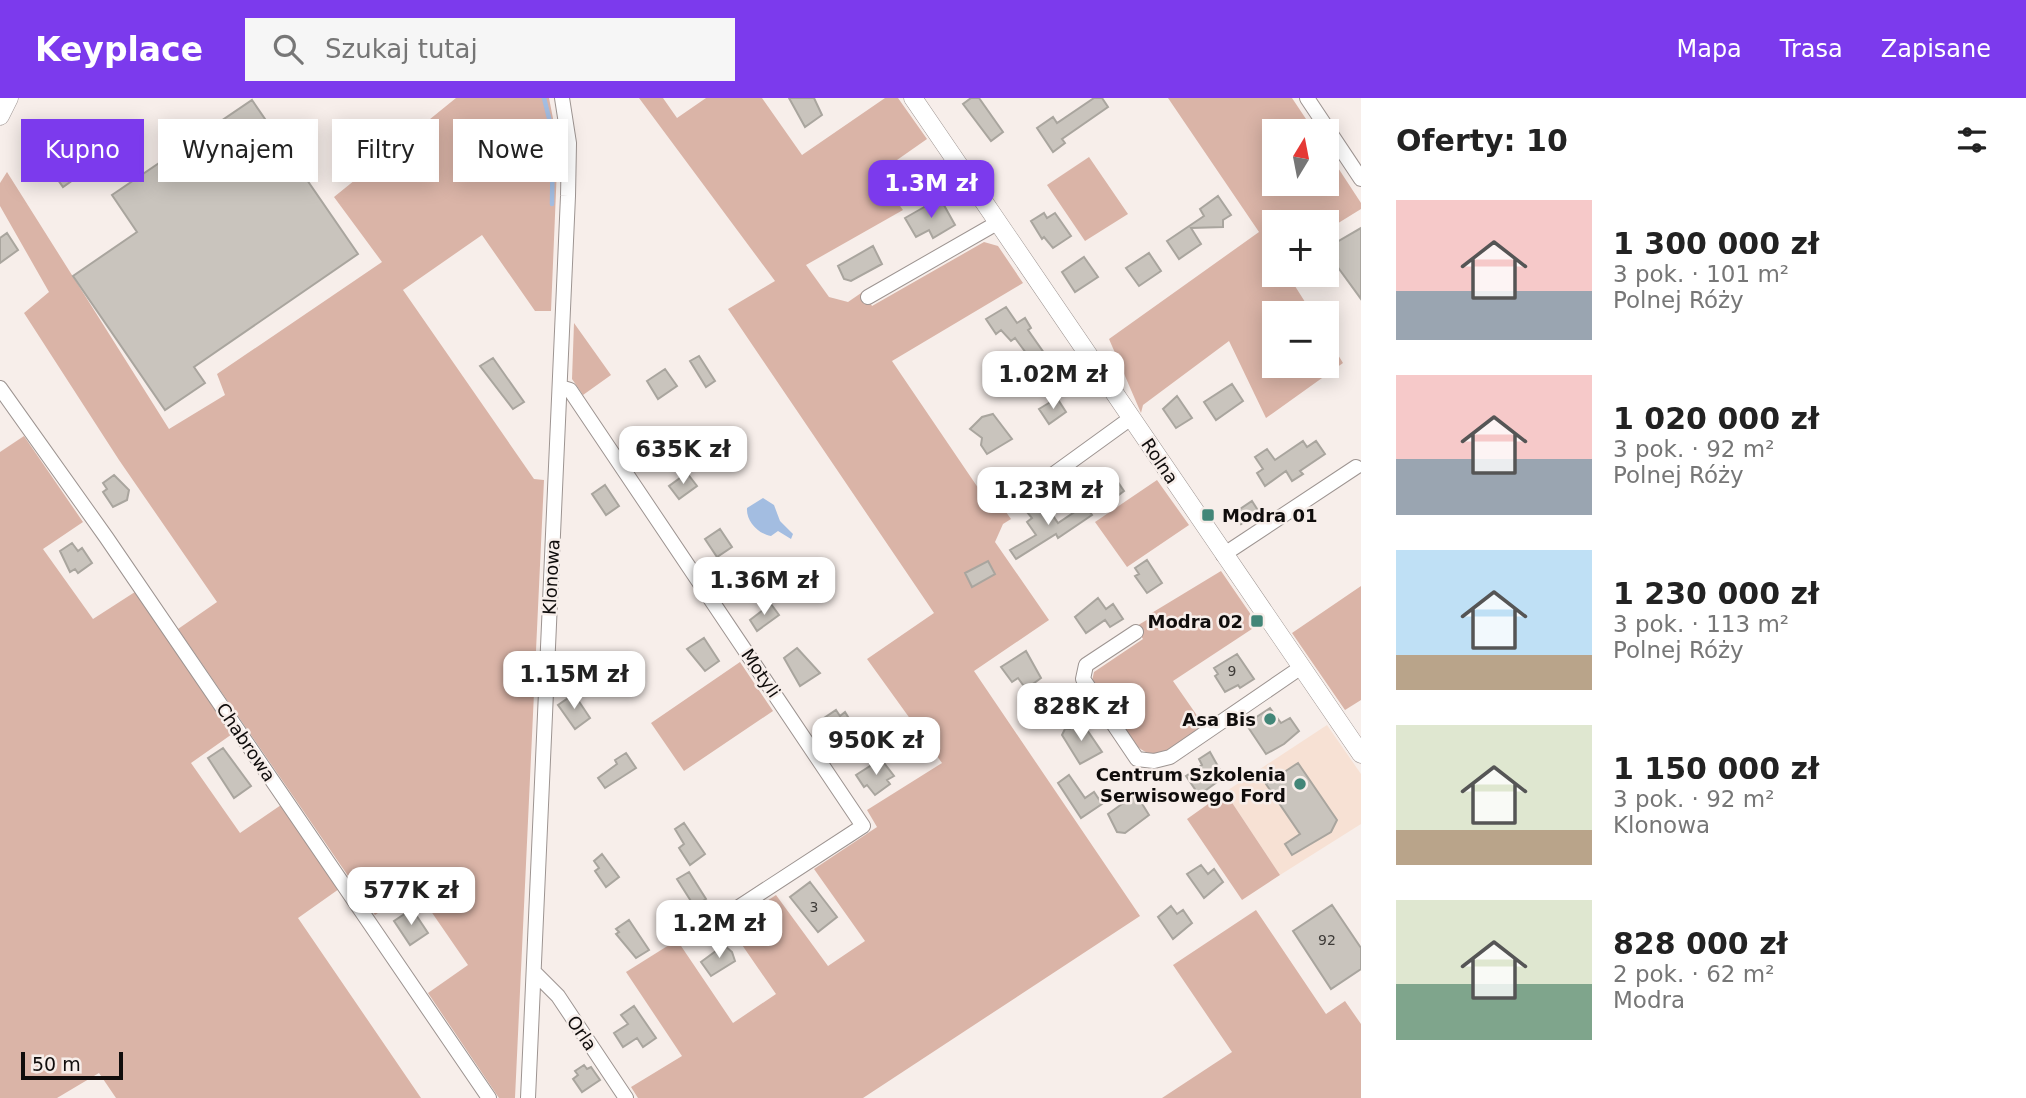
<!DOCTYPE html>
<html lang="pl">
<head>
<meta charset="utf-8">
<style>
	body { margin:0; font-family:"DejaVu Sans",sans-serif; background:#f6f6f6; color:#222; height:100vh; display:flex; flex-direction:column; font-size:26px; white-space:nowrap }
	* { box-sizing:border-box; margin:0 }
	p { font-size:23px; color:#767676 }
	.icon { flex:none; width:38px; height:38px; fill:none; stroke:currentColor; stroke-width:2; stroke-linecap:round; stroke-linejoin:round }
	.map { position:relative; flex:1; overflow:hidden }
	.details { display:flex; flex-direction:column; background:#fff; width:665px }
	.details>* { flex:none }
	.guide { position:absolute; left:21px; top:21px; width:665px; height:63px; display:flex; gap:14px }
	.needle { width:46px; rotate:10deg }
	.fabs { position:absolute; left:1262px; top:21px; display:grid; gap:14px }
	.fabs a { display:grid; place-items:center; width:77px; height:77px; border-radius:0px; background:#fff; box-shadow:0 4px 18px #0003; font-size:35px }
	.scale { position:absolute; left:21px; bottom:18px; width:102px; box-sizing:border-box; padding-left:7px; border:4px solid #100d0c; border-top:0; font-size:19px; line-height:24px; white-space:nowrap; color:#100d0c; -webkit-text-stroke:5px #f7eeea; paint-order:stroke }
	.price { position:absolute; translate:-50% -60px; padding:0 16px; border-radius:14px; background:#fff; color:#222; font-size:23px; line-height:46px; filter:drop-shadow(0 2px 4px #0008) }
	.price::after { content:''; position:absolute; left:50%; top:42px; width:21px; height:16px; margin-left:-10px; background:inherit; clip-path:polygon(0 0,100% 0,50% 100%) }
	.price.active { background:#7c3aed; color:#fff }
	ul { padding:0; list-style:none }
	li { display:flex; align-items:center; gap:21px; height:175px; padding:0 35px }
	li span { display:grid; place-items:center; flex:none; width:196px; height:140px; border-radius:0px; color:#555 }
	li>.icon { margin-inline-start:auto }
	span .icon { width:84px; height:84px; fill:#fffc; stroke-width:1 }
	li b { font-size:30px }
	h2 { display:flex; justify-content:space-between; align-items:center; height:84px; padding:0 35px; font-size:30px }
	.tag { padding:0 24px; border-radius:0px; background:#fff; box-shadow:0 4px 18px #0003; font-size:24px; line-height:63px }
	.tag.active { background:#7c3aed; color:#fff }
	header { display:flex; align-items:center; gap:42px; box-sizing:border-box; height:98px; padding:0 35px; background:#7c3aed; color:#fff }
	header strong { font-size:33px }
	nav { display:flex; gap:38px; margin-inline-start:auto; font-size:24px }
	.search { width:490px; height:63px; background:#f6f6f6; display:flex; align-items:center; gap:18px; box-sizing:border-box; padding:0 24px; border-radius:0px; color:#767676; font-size:26px }
	main { display:flex; flex:1; min-height:0 }
	.map>svg:first-child { display:block }
	.commercial { fill:#f7e1d4 }
	.green { fill:#dab4a7 }
	.water { fill:#a3bde1 }
	.lines { fill:none; stroke-linecap:round; stroke-linejoin:round }
	.stream { stroke:#a3bde1; stroke-width:4.5 }
	.building { fill:#c9c4bd; stroke:#a9a59e; stroke-width:2 }
	.minor-casing { stroke:#9d9491; stroke-width:16 }
	.tertiary-casing { stroke:#9d9491; stroke-width:19 }
	.minor { stroke:#fff; stroke-width:14 }
	.tertiary { stroke:#fff; stroke-width:18 }
	.poi-dot { fill:#428678; stroke:#f7eeea; stroke-width:2.5 }
	.labels { text-anchor:middle; dominant-baseline:central; stroke-width:5; stroke-linejoin:round; paint-order:stroke }
	.number-label { font-size:14px; fill:#3e3b38 }
	.street-label { font-size:18px; fill:#100d0c; stroke:#f7eeea }
	.poi-label { font-size:18px; font-weight:bold; fill:#100d0c; stroke:#f7eeea; text-anchor:end }
</style>
</head>
<body>
<header>
<strong>Keyplace</strong>
<div class="search"><svg class="icon" aria-label="search" viewBox="0 0 24 24"><circle cx="10" cy="10" r="6"/><path d="M15 15l6 6"/></svg>Szukaj tutaj</div>
<nav><a>Mapa</a><a>Trasa</a><a>Zapisane</a></nav>
</header>
<main>
<div class="map">
<svg width="1361" height="1000" viewBox="0 0 1361 1000">
	<rect width="100%" height="100%" fill="#f7eeea"/>
	<!-- commercial -->
	<path class="commercial" d="M1327,627L1361,676V726L1280,777L1225,694Z"/>
	<!-- green -->
	<path class="green" d="M456,0H549L558,46L551,213H535L482,137L403,192L534,381L544,382L515,1000H499L428,895L468,867L415,790L375,817L178,531L217,504L119,362L24,215L49,194L0,108V85L7,74L169,331L225,297L217,276L382,164L334,99Z
		M639,0H663L677,20L706,0H762L802,57L885,0H898L927,41L877,76L903,112L806,167L829,199L848,204L864,193L872,208L984,144L998,148L1023,185L892,263L987,403L1001,407L1011,421L1003,426L995,444L1049,522L974,573L1140,818L863,1000H638L631,989L682,958L626,874L677,842L733,925L776,896L729,828L776,797L828,868L865,843L814,771L877,729L867,712L942,665L867,561L934,515L728,211L775,183Z
		M1168,0H1292L1314,33H1274V86H1326L1327,53L1361,105V111L1327,132L1326,124H1274V177H1288L1312,215H1274V268H1326L1327,239L1343,265L1266,320L1229,243L1143,307L1141,315L1109,241L1259,134Z
		M1089,59L1128,116L1085,143L1047,87Z
		M574,225L611,277L583,297L572,281Z
		M24,338L83,424L43,451L93,521L138,492L235,634L191,665L240,735L281,707L339,791L298,820L421,1000H116L99,975L57,1000H0V354Z
		M1157,382L1189,427L1127,469L1095,424Z
		M1221,473L1258,527L1173,583L1205,629C1193,637 1181,648 1168,654C1134,670 1107,606 1092,583L1094,574L1143,541L1135,529L1150,520V516Z
		M1361,488V602L1345,612L1292,535Z
		M740,564L773,613L684,673L651,625Z
		M1225,694L1280,777L1242,802L1187,721Z
		M1256,812L1326,916L1345,903L1361,926V1000H1162L1232,954L1173,867Z"/>
	<!-- water -->
	<path class="water" d="M763,400L774,407L780,423L793,436L791,441L778,433L771,438C758,436 746,423 747,410Z"/>
	<g class="lines">
		<!-- stream -->
		<path class="stream" d="M544,0L553,36L552,106"/>
	</g>
	<!-- building -->
	<path class="building" d="M789,0H814L822,17L805,29Z
		M971,0H979L1003,34L991,43L963,6Z
		M1094,0H1102L1108,9L1062,41L1065,45L1053,54L1037,30L1053,19L1057,25Z
		M252,2L358,156L194,269L205,285L165,312L73,178L137,134L112,97Z
		M62,50L80,77L63,89L44,62Z
		M1218,98L1231,117L1223,122V129L1191,130L1201,146L1179,161L1167,143L1204,118L1200,111Z
		M940,100L955,127L933,140L929,132L916,139L905,120Z
		M1044,115L1047,120L1055,115L1071,138L1053,150L1044,139L1042,141L1031,123Z
		M1361,130V201L1334,164L1338,161L1330,148Z
		M7,135L18,152L0,165V140Z
		M873,148L882,166L851,183L844,181L838,168Z
		M1149,155L1161,173L1139,188L1126,170Z
		M1084,159L1098,179L1075,194L1062,174Z
		M1006,209L1017,225L1025,220L1031,230L1028,232L1056,272L1043,280L1038,272L1032,275L1024,263L1029,259L1015,240L1011,243L1001,232L996,236L986,221Z
		M699,258L715,283L706,289L690,263Z
		M493,260L524,304L513,311L480,268Z
		M665,271L677,288L658,301L647,283Z
		M1232,286L1243,303L1216,322L1204,304Z
		M1177,298L1192,320L1176,330L1163,311Z
		M1057,300L1066,314L1049,326L1039,311Z
		M993,316L1012,341L987,356L981,347L982,340L970,331L982,319Z
		M1303,343L1307,349L1316,343L1325,356L1300,373L1303,376L1292,383L1286,373L1265,388L1257,375L1263,371L1255,359L1267,351L1275,362Z
		M1100,372L1111,374L1124,393L1112,402L1102,389L1091,397L1082,385Z
		M687,375L697,388L679,401L669,388Z
		M114,377L129,392L127,402L113,409L103,394L107,391L103,385Z
		M605,387L619,408L606,417L592,396Z
		M1043,403L1058,425L1085,407L1092,417L1058,440L1056,436L1016,461L1010,452L1036,437L1027,424L1032,420L1027,414Z
		M1252,403L1259,414L1241,426L1234,415Z
		M720,431L732,449L717,459L705,441Z
		M72,445L78,453L82,450L92,465L78,475L75,471L70,474L60,453Z
		M1147,462L1162,485L1147,495L1135,478L1139,476L1135,470Z
		M988,463L995,476L972,489L965,475Z
		M1098,500L1106,511L1113,506L1123,521L1110,529L1105,522L1086,535L1075,519Z
		M771,506L779,517L757,533L750,522Z
		M704,540L719,563L705,573L687,551Z
		M797,550L820,575L800,588L784,560Z
		M1026,553L1041,580L1026,591L1018,580L1012,584L1001,569Z
		M1237,556L1254,581L1240,590L1238,587L1225,594L1215,578L1218,576L1214,570Z
		M574,596L590,620L575,631L558,607Z
		M1270,610L1281,625L1290,620L1299,633L1284,646L1266,656L1246,626Z
		M836,612L840,618L845,614L861,640L847,650L824,620Z
		M1081,623L1102,654L1080,666L1062,637L1065,631H1070Z
		M223,650L251,688L234,700L208,660Z
		M1210,654L1224,679L1199,697L1186,678L1202,667L1199,661Z
		M626,655L636,670L605,690L598,680L617,666L615,662Z
		M881,661L894,678L887,682L890,686L875,697L867,687L864,689L856,677Z
		M1298,665L1337,722L1331,734L1292,757L1285,746L1300,736L1266,686Z
		M1069,677L1085,700L1094,694L1102,706L1081,720L1058,685Z
		M1136,696L1149,717L1125,735L1117,734L1108,716Z
		M684,725L705,756L690,767L679,750L684,746L675,731Z
		M602,756L619,779L606,789L595,773L599,770L594,763Z
		M1201,767L1208,776L1214,771L1223,784L1204,800L1187,776Z
		M689,774L706,801L694,808L677,781Z
		M810,784L837,819L818,834L790,799Z
		M1332,807L1361,850V871L1331,891L1293,833Z
		M1171,808L1177,816L1183,812L1192,825L1173,841L1158,819Z
		M412,811L428,835L410,847L394,823Z
		M629,822L649,852L636,860L616,836L619,834L616,831Z
		M724,847L732,854L735,863L711,878L701,864Z
		M634,908L656,940L643,949L637,940L623,949L614,935L628,926L621,917Z
		M584,967L587,971L591,969L600,982L582,994L573,981L578,977L575,973Z"/>
	<g class="lines">
		<!-- minor casing -->
		<g class="minor-casing">
			<path id="minor" d="M1307,0L1361,81
				M868,199L997,125
				M560,289L570,292L863,728L693,839
				M0,290L106,439L489,1000
				M1033,391L1131,320
				M1223,457L1356,369
				M1136,534L1086,567L1083,581L1137,661L1154,663L1170,659L1300,570
				M534,874L558,898L626,1000
				M528,1000L568,98L569,45L562,0"/>
		</g>
		<!-- tertiary casing -->
		<g class="tertiary-casing">
			<path id="tertiary" d="M913,0L1361,656
				M0,18L9,0"/>
		</g>
		<!-- minor -->
		<use href="#minor" class="minor"/>
		<!-- tertiary -->
		<use href="#tertiary" class="tertiary"/>
	</g>
	<!-- markers -->
	<g class="poi-dot">
		<rect x="1201" y="410" width="14" height="14" rx="3.5"/>
		<rect x="1250" y="516" width="14" height="14" rx="3.5"/>
		<circle cx="1270" cy="621" r="7"/>
		<circle cx="1300" cy="686" r="7"/>
	</g>
	<g class="labels">
		<!-- number labels -->
		<g class="number-label">
			<text x="1232" y="573">9</text>
			<text x="814" y="809">3</text>
			<text x="1327" y="842">92</text>
		</g>
		<!-- street labels -->
		<g class="street-label">
			<text transform="translate(1160 363) rotate(56)">Rolna</text>
			<text transform="translate(551 479) rotate(-87)">Klonowa</text>
			<text transform="translate(761 575) rotate(56)">Motyli</text>
			<text transform="translate(246 644) rotate(56)">Chabrowa</text>
			<text transform="translate(582 935) rotate(56)">Orla</text>
		</g>
		<!-- poi labels -->
		<g class="poi-label">
			<text x="1222" y="417" text-anchor="start">Modra 01</text>
			<text x="1243" y="523">Modra 02</text>
			<text x="1256" y="621">Asa Bis</text>
			<text x="1286" y="676">Centrum Szkolenia<tspan x="1286" dy="21">Serwisowego Ford</tspan></text>
		</g>
	</g>
</svg>
<div class="fabs">
<a><svg class="needle" viewBox="-14 -14 28 28"><path d="M0-13l5 13h-10z" fill="#e53935"/><path d="M0 13l5-13h-10z" fill="#767676"/></svg></a>
<a>+</a>
<a>−</a>
</div>
<div class="scale">50 m</div>
<b class="price active" style="left:931px;top:122px">1.3M zł</b>
<b class="price" style="left:1053px;top:313px">1.02M zł</b>
<b class="price" style="left:683px;top:388px">635K zł</b>
<b class="price" style="left:1048px;top:429px">1.23M zł</b>
<b class="price" style="left:764px;top:519px">1.36M zł</b>
<b class="price" style="left:574px;top:613px">1.15M zł</b>
<b class="price" style="left:1081px;top:645px">828K zł</b>
<b class="price" style="left:876px;top:679px">950K zł</b>
<b class="price" style="left:411px;top:829px">577K zł</b>
<b class="price" style="left:719px;top:862px">1.2M zł</b>
<div class="guide">
<a class="tag active">Kupno</a>
<a class="tag">Wynajem</a>
<a class="tag">Filtry</a>
<a class="tag">Nowe</a>
</div>
</div>
<section class="details">
<h2>Oferty: 10<svg class="icon" aria-label="filters" viewBox="0 0 24 24"><path d="M4 7h16M4 17h16"/><circle cx="9" cy="7" r="2"/><circle cx="15" cy="17" r="2"/></svg></h2>
<ul>
<li><span style="background:linear-gradient(#f6c9c9 65%,#9aa5b1 0)"><svg class="icon" aria-label="home" viewBox="0 0 24 24"><path d="M3 11l9-7 9 7M6 9v11h12V9"/></svg></span><div><b>1 300 000 zł</b><p>3 pok. · 101 m²</p><p>Polnej Róży</p></div></li>
<li><span style="background:linear-gradient(#f6c9c9 60%,#9aa5b1 0)"><svg class="icon" aria-label="home" viewBox="0 0 24 24"><path d="M3 11l9-7 9 7M6 9v11h12V9"/></svg></span><div><b>1 020 000 zł</b><p>3 pok. · 92 m²</p><p>Polnej Róży</p></div></li>
<li><span style="background:linear-gradient(#bfe0f5 75%,#b9a48a 0)"><svg class="icon" aria-label="home" viewBox="0 0 24 24"><path d="M3 11l9-7 9 7M6 9v11h12V9"/></svg></span><div><b>1 230 000 zł</b><p>3 pok. · 113 m²</p><p>Polnej Róży</p></div></li>
<li><span style="background:linear-gradient(#dfe7d0 75%,#b9a48a 0)"><svg class="icon" aria-label="home" viewBox="0 0 24 24"><path d="M3 11l9-7 9 7M6 9v11h12V9"/></svg></span><div><b>1 150 000 zł</b><p>3 pok. · 92 m²</p><p>Klonowa</p></div></li>
<li><span style="background:linear-gradient(#dfe7d0 60%,#7fa58c 0)"><svg class="icon" aria-label="home" viewBox="0 0 24 24"><path d="M3 11l9-7 9 7M6 9v11h12V9"/></svg></span><div><b>828 000 zł</b><p>2 pok. · 62 m²</p><p>Modra</p></div></li>
</ul>
</section>
</main>
</body>
</html>
